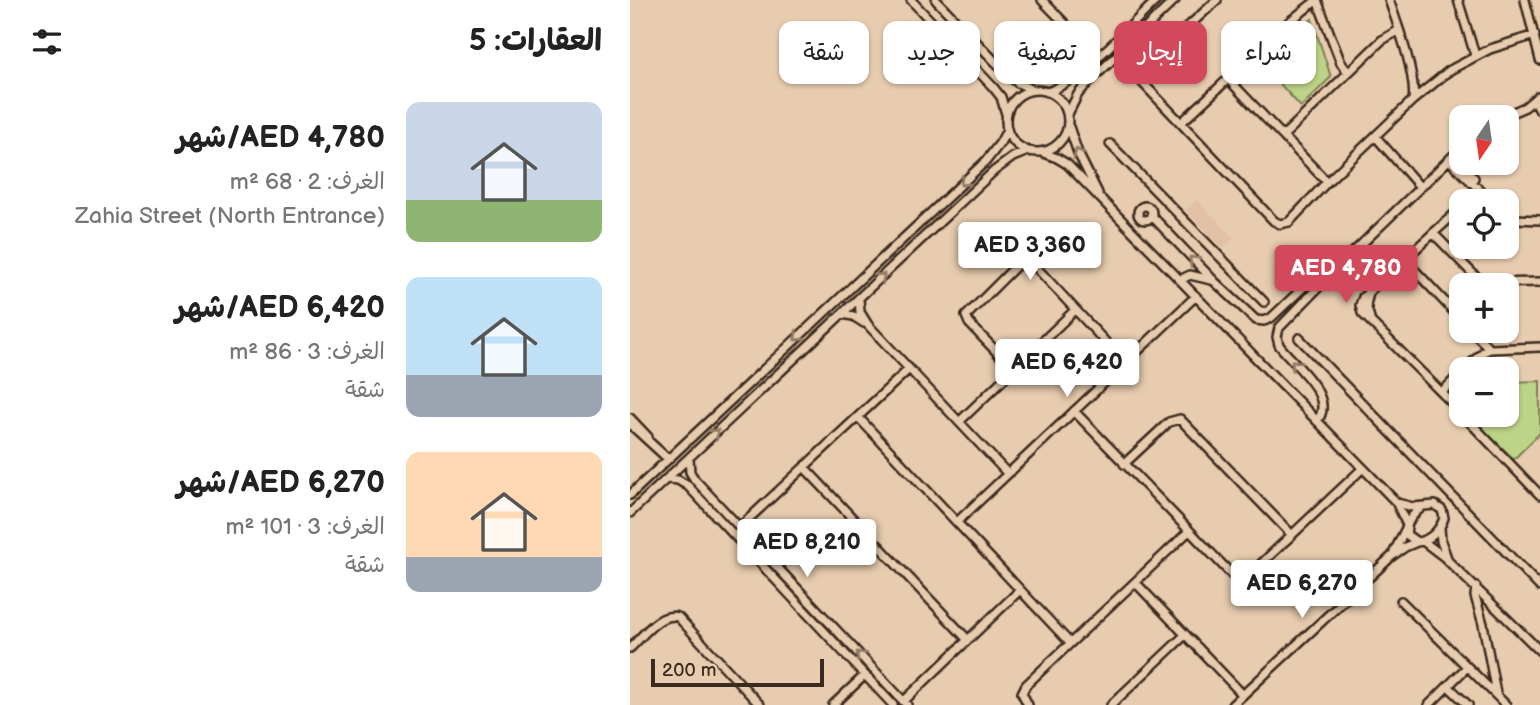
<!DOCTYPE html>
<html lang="ar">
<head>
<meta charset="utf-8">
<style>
	body { margin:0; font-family:"Balsamiq Sans","Playpen Sans Arabic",sans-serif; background:#f2f2f2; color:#222; direction:rtl; height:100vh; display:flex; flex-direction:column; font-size:26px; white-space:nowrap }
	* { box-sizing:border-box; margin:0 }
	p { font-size:23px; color:#767676 }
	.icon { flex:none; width:38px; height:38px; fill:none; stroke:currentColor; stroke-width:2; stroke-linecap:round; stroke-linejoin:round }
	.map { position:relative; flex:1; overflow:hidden; direction:ltr }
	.details { display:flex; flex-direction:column; background:#fff; width:630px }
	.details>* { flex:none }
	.hud { position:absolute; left:21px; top:21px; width:665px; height:63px; direction:rtl; display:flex; gap:14px }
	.needle { width:46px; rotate:193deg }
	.tools { position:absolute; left:819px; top:105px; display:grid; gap:14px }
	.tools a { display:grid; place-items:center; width:70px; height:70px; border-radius:14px; background:#fff; box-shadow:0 2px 5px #0004; font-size:35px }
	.scale { position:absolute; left:21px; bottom:18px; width:173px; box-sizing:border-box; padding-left:7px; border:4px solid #3b2a1e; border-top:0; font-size:19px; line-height:24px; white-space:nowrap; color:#3b2a1e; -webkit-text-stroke:5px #e8ccaf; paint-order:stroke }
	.price { position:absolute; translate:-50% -60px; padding:0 16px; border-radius:7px; background:#fff; color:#222; font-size:23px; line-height:46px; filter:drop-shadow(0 2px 4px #0008) }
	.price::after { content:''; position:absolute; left:50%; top:42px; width:21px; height:16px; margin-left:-10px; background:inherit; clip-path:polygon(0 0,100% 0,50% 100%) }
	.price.selected { background:#d1495b; color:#fff }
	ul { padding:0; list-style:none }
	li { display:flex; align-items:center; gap:21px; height:175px; padding:0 28px }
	li span { display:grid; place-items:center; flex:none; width:196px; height:140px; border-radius:14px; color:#555 }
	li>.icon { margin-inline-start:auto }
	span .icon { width:84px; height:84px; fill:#fffc; stroke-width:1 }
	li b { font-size:30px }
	h2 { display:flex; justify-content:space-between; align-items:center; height:84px; padding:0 28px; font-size:30px }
	.tag { padding:0 24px; border-radius:14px; background:#fff; box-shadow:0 2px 5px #0004; font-size:24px; line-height:63px }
	.tag.selected { background:#d1495b; color:#fff }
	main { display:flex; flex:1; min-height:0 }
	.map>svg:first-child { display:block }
	.built { fill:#e2bfa5 }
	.green { fill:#bdd388; stroke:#7c7e53; stroke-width:2 }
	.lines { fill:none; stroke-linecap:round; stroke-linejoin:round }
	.minor-casing { stroke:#3b2a1e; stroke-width:12 }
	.minor { stroke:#e8ccaf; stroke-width:7 }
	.oneway { stroke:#927b66 }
</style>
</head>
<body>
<main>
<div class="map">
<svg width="910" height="705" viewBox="0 0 910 705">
	<rect width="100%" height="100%" fill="#e8ccaf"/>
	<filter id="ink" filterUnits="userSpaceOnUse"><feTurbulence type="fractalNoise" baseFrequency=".0143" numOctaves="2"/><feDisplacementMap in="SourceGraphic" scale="14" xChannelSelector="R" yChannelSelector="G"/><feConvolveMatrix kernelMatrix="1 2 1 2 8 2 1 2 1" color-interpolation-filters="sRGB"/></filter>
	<g filter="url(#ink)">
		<!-- built -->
		<path class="built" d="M567,200L604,238L593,248L556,210Z"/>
		<!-- green -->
		<path class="green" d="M682,19L701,77L671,107L630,62Z
			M910,381V433L884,459L837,415H877V382Z"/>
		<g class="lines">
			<!-- minor casing -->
			<g class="minor-casing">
				<path id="minor" d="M281,0L363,87L371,97L376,114
					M306,0L378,75L388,83L404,90
					M412,0L446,35
					M587,0L514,67L511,72L510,80L644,221L650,224L659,222L697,182L783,100L820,70L860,49L905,35
					M687,0L711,63L718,72
					M759,0C767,23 787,77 783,100
					M828,0L845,55
					M895,0L910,60
					M599,80L697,182
					M376 121a31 31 0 1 1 62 0a31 31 0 1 1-62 0Z
					M417,92C450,82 500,25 527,0
					M908,96L906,103L910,110
					M438,114L448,94L458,83L545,0
					M872,117L895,107L907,97
					M551,123L659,22L687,0
					M439,127L448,153L468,193
					M654,135L752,40L769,30
					M745,136L790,187
					M480,144L634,302
					M411,152L427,158L437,164L766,502L777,525
					M823,156L844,178
					M819,160L861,201
					M839,201L851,191
					M508 213a7 7 0 1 1 14 0a7 7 0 1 1-14 0Z
					M831,208L733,297L730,305L732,313L831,412
					M521,215L585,282L626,320L634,321L641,318L679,282L706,267
					M877,216L885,219L910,220
					M803,233L850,281L861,283L910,282
					M775,260L831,319
					M550,280L560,275L581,280
					M739,293L736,305L740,318
					M229,298L230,312L238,325L378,474
					M212,314L223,316L234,323
					M842,331L860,349
					M669,338L910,587
					M383,369L339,323L336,316L388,264L395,261L403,264L495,363
					M835,369L853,352L860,349L910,347
					M812,392L831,373
					M444,411L607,580L617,577L733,468
					M833,415L910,495
					M228,417L440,643
					M0,418L18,437
					M687,421C707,397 663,364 649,345L647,337L649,328L710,265L831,148
					M329,422L445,310
					M0,424L38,459
					M59,458L60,472L65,480L277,705
					M494,464L539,422L550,419L662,535
					M174,467L338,640
					M37,479L48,480L58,486L263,705
					M0,495L356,161L370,143L377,130
					M767,503L783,507L805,505L812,510L814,518C810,530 800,541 787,542L777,535C774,523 783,514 792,507
					M0,513L364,171L383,157L398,151
					M327,522L566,296
					M110,527L279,369
					M810,527L811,541L817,558
					M793,541L814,557L910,651
					M764,552L776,528
					M505,582L613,695
					M846,587L845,596L853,624L866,693
					M771,601L876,705
					M0,648C13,636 29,612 48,617L130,705
					M818,686L838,705
					M274,701L390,590
					M203,705L235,675
					M398,705L392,693L396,685L558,532
					M481,705L555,635
					M602,705L762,556L775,547L787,542
					M799,705L837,667"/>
			</g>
			<!-- minor -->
			<use href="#minor" class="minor"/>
		</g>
		<!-- one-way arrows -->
		<defs><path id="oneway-chevron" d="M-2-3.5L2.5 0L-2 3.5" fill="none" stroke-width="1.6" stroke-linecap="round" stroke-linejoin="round" transform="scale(1.75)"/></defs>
		<g class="oneway">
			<use href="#oneway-chevron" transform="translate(448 153) rotate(-115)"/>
			<use href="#oneway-chevron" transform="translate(334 182) rotate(137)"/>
			<use href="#oneway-chevron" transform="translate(563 260) rotate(-134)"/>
			<use href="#oneway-chevron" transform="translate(251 277) rotate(-43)"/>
			<use href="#oneway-chevron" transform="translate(168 337) rotate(137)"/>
			<use href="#oneway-chevron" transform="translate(665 364) rotate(-132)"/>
			<use href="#oneway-chevron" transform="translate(85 433) rotate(-43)"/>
			<use href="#oneway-chevron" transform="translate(230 655) rotate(-133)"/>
		</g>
	</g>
</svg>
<div class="tools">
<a><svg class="needle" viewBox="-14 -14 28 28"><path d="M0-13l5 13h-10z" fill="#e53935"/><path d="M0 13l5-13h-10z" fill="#767676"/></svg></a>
<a><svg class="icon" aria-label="locate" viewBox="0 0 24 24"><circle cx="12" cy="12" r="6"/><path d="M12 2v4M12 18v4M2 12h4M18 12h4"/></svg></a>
<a>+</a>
<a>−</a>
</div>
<div class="scale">200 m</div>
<b class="price" style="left:400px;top:282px">AED 3,360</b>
<b class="price selected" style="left:716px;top:305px">AED 4,780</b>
<b class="price" style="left:437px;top:399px">AED 6,420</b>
<b class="price" style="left:177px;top:579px">AED 8,210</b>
<b class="price" style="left:672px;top:620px">AED 6,270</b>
<div class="hud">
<a class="tag">شراء</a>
<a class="tag selected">إيجار</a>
<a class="tag">تصفية</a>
<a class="tag">جديد</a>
<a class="tag">شقة</a>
</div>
</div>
<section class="details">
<h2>العقارات: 5<svg class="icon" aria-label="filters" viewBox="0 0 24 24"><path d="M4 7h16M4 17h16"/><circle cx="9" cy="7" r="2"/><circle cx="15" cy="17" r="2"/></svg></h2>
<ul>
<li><span style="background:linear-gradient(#c9d6e8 70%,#8fb573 0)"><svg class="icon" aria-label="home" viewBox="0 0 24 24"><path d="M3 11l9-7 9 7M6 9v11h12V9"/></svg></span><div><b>AED 4,780/شهر</b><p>الغرف: 2 · 68 m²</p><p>Zahia Street (North Entrance)</p></div></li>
<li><span style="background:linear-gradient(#bfe0f5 70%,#9aa5b1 0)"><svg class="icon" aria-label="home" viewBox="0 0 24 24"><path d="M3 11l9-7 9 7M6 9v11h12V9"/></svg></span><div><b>AED 6,420/شهر</b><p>الغرف: 3 · 86 m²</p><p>شقة</p></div></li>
<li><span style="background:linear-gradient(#ffd9b3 75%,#9aa5b1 0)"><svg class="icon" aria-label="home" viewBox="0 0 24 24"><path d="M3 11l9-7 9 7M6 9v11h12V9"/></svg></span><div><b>AED 6,270/شهر</b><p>الغرف: 3 · 101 m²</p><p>شقة</p></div></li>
</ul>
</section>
</main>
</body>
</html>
